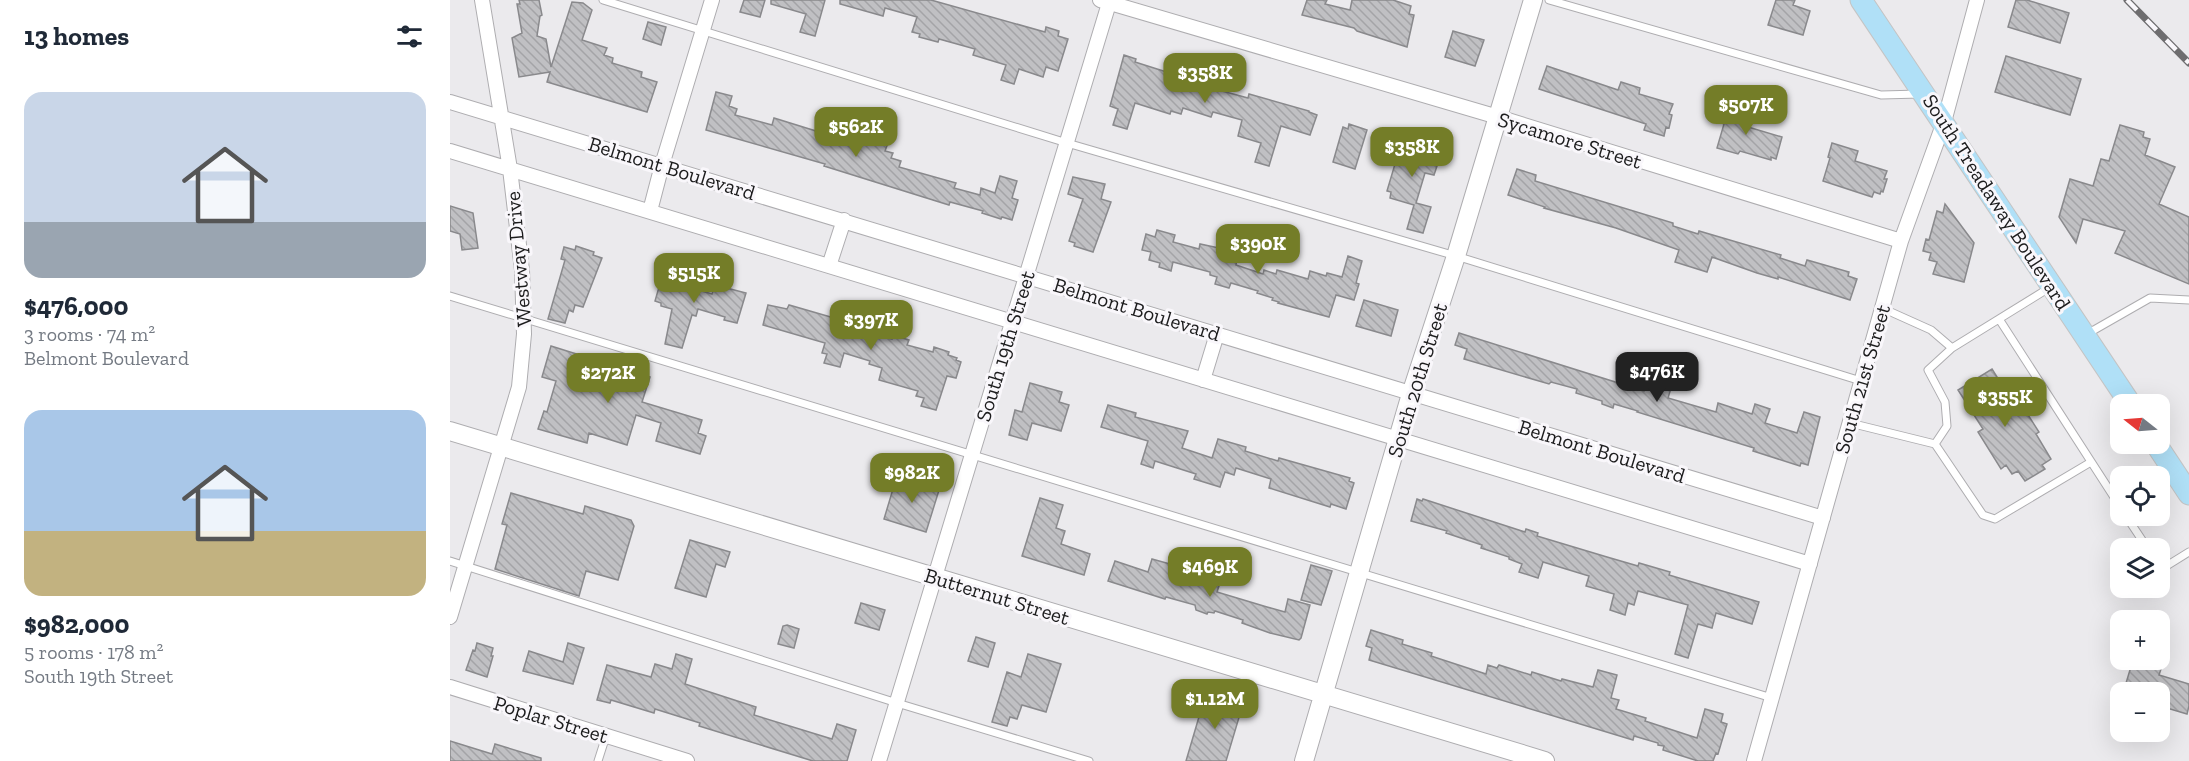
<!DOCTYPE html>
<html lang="en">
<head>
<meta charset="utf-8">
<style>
	body { margin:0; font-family:"Zilla Slab",serif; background:#f2f2f3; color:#1f2937; height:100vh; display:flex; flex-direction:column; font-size:22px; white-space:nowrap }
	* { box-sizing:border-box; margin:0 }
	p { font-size:20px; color:#747a83 }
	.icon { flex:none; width:33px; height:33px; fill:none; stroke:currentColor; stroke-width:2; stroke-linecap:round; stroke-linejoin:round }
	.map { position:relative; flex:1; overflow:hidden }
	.drawer { display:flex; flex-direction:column; background:#fff; width:450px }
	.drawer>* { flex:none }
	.needle { width:39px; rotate:287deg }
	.tools { position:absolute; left:1660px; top:394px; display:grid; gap:12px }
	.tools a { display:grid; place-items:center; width:60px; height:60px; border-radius:12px; background:#fff; box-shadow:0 6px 24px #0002; font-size:30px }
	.price { position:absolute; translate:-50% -51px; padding:0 14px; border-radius:12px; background:#747d28; color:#fff; font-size:20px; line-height:39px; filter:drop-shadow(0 2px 3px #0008) }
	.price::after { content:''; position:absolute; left:50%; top:36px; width:18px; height:14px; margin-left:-9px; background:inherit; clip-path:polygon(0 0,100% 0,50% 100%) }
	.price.active { background:#222; color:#fff }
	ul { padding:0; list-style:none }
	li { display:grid; align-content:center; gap:12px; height:318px; padding:0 24px }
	li span { display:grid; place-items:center; height:186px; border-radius:18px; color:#555 }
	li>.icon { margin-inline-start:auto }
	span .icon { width:108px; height:108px; fill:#fffc; stroke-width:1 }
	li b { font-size:26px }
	h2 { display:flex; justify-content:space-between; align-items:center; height:72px; padding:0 24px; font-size:26px }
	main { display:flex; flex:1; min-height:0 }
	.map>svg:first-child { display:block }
	.building { fill:url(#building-back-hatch); stroke:#89898c; stroke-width:1.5 }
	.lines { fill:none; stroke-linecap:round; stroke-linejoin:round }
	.lane-casing { stroke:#aeadb0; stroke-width:9 }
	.street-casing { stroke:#aeadb0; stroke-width:16 }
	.secondary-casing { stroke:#aeadb0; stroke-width:20 }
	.primary-casing { stroke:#c4c4c4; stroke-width:23 }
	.lane { stroke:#fff; stroke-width:7 }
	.street { stroke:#fff; stroke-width:14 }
	.secondary { stroke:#fff; stroke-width:18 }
	.primary { stroke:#b0e0f7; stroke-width:21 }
	.rail-casing { stroke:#6e6d6f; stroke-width:7 }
	.rail { stroke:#f9f7fb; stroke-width:4.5; stroke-dasharray:14; stroke-linecap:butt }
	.labels { text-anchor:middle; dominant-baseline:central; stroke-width:6; stroke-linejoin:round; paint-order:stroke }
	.street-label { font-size:21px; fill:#1c1c1d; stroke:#f9f7fb }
</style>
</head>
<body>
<main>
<section class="drawer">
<h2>13 homes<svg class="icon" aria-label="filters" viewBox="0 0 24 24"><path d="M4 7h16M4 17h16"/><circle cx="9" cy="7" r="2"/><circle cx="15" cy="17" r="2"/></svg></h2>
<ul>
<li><span style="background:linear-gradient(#c9d6e8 70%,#9aa5b1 0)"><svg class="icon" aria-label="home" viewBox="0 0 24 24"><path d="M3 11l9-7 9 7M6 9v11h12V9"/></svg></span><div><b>$476,000</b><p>3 rooms · 74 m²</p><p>Belmont Boulevard</p></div></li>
<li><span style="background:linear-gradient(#a9c7e8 65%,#c2b280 0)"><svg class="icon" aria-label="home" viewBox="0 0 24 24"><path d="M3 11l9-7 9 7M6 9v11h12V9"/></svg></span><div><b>$982,000</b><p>5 rooms · 178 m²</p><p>South 19th Street</p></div></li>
</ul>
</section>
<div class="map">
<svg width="1739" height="761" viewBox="0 0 1739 761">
	<defs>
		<pattern id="building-back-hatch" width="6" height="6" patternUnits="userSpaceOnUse" patternTransform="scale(1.5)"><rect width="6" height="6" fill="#c0c0c3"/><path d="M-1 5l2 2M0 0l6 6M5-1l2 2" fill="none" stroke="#a4a4a7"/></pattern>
	</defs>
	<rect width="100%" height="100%" fill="#ebeaed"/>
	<!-- building -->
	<path class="building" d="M69,0H89L92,15L90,16L87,36L96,39L101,67L122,2L133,3L142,10L132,40L157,48L154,55L163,58L162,63L192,72L191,77L207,82L197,112L97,82L100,72L69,77L62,38L72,33L67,4H70Z
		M294,0H315L310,17L290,12Z
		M321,0H375L365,36L350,32L356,14L321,4Z
		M390,0H481L595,32L596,27L609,31L608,36L618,39L608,71L596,67L593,77L569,69L564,84L551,80L556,65L523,55L525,49L489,39L488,42L469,37L470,34L462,32L467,17L435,8L433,16L390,4Z
		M857,0H877L875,4L900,10L902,0H943L961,6L959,14L964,15L957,47L907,31L904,28L852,15Z
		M1326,0H1345L1343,5L1360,11L1353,35L1318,25Z
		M1566,0H1577L1619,13L1610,43L1558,27Z
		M198,22L216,27L211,45L193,39Z
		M1003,31L1034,40L1025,66L995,57Z
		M674,55L686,59L685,62L726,75L727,72L774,86L772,91L798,98L799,94L859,111V112L867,115L860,135L831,126L819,166L805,162L811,143L788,136L792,120L763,112L761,117L733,108L731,114L721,111L720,114L685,103L677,129L663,125L668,109L660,106Z
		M1556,56L1631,79L1620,115L1545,92Z
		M1097,66L1168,90L1171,82L1190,88L1189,94L1223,104L1219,114L1222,115L1219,128L1216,127L1214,136L1194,130L1196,124L1089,89Z
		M266,92L282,96L279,106L287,109L285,115L322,125L324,118L366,131L369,121L432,140L438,143L435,151L443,153L441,158L451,161L449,167L506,183L504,188L530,195L531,188L545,193L550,176L567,181L562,198L568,200L562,220L552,217L551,219L532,213L533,211L500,202L499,205L374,166L375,164L256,130Z
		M1277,105L1303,113L1298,127L1332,137L1326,159L1321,157V160L1290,151L1288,154L1267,148L1274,124L1272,123Z
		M899,124L917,130L905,169L883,162L893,127L898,129Z
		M1670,125L1694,132L1693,137L1700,139L1695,155L1725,167L1709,204L1739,217V284L1665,253L1675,231L1633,219L1626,243L1609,217L1620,179L1643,186L1651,159L1659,161Z
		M957,137L975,142L974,145L983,148L981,157L989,160L984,175L975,173L966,203L981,207L973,233L957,229L964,205L940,198L941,192L937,191L948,154L944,152L948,138L957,140Z
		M1382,143L1408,151L1405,161L1437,171L1434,179H1437L1433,192L1431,191L1430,194L1424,192L1422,197L1373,181L1380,158L1378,157Z
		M1067,169L1086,175L1085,181L1223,223V226L1248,234L1249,231L1331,255L1330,258L1355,266L1357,260L1399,272L1398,276L1407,279L1400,300L1328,277V279L1307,273L1262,257L1257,272L1225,262L1229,250L1166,228L1094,208L1095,207L1058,195Z
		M623,177L655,184L651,199L661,202L643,252L624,246L625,243L619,241L633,199L618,194Z
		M1495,204L1524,243L1514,282L1483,274L1487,262L1479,260L1481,253L1473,251L1476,239L1479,240L1487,211L1493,213Z
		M0,206L23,213L28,248L12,250L10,234L0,231Z
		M707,230L725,235L723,242L749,249L750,244L783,251L781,257L787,259L786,265L813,274L814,270L826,274L827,270L858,279L860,271L876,276L877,273L892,277L898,256L912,261L906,283L909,284L904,300L886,295L879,317L828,303L829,302L822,300L823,298L807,293L808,291L781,283L779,288L765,284L767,277L760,275V272L723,262L721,271L709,267L710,263L699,260L701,252L692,250L696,234L705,237Z
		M126,246L144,252L143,255L152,258L133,307L125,305L123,312L119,310L115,323L98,319L115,260L111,259L114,247L125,250Z
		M219,267L237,272L235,286L262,294L265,285L296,293L287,323L274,320L275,317L248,309L246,316L242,315L232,348L215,344L222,309L211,306V303L205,301L214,270L218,271Z
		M914,300L948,310L941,336L906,326Z
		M318,305L337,309L339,305L405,324L404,330L442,339L443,335L459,340L457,345L483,352L484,347L499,352L498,355L507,358L506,360L511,362L506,378L497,376L486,410L471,406L474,398L466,396L468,391L429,380L432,368L419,364L420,361L394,353L390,367L374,363L377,354L372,353L375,343L313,325Z
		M1009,333L1194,391L1195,388L1197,389L1202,371L1224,378L1218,398L1266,412L1268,403L1302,414L1305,404L1320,409L1315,423L1347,433L1354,412L1370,417L1358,465L1351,463L1350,466L1303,451L1304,448L1187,412L1188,411L1164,404L1163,408L1152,404V401L1126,393L1127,389L1101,382L1099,384L1014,359L1017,349L1005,345Z
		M101,346L200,377L192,402L252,420L248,433L256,436L250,454L206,441L211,423L186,415L177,445L139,433L137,443L88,429L94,411L97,412L106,381L92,377Z
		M1542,369L1552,385L1544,389L1559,412L1571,404L1589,432L1586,434L1601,459L1592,465L1595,469L1575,481L1568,471L1562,474L1556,465L1551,469L1528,432L1533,429L1508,390Z
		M580,383L612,392L609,402L619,405L611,431L582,423L577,440L559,435L565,410L572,412Z
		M658,405L686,413L685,417L738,431L732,448L762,458L768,439L796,447L795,451L828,461L829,458L900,478L899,481L904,483L896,509L881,504L880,507L819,488L821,479L786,468L784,475L775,472L770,487L744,479L746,474L705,461L703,468L691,464L698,441L651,427Z
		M460,477L490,487L476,532L434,519L446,479L459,483Z
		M61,493L133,514L135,506L181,520L184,526L168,580L136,571L129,596L45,569L57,525L52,524Z
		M590,498L613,505L606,528L615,531L611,544L640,554L634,575L572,556Z
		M967,499L972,501L973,499L1075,532L1076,529L1088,533L1087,536L1157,557L1188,566L1189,563L1220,572L1219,575L1309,602L1302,624L1266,613L1262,628L1248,624L1238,658L1225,654L1238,605L1188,591L1184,605L1178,603L1175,615L1160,610L1164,594L1136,586L1139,576L1093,562L1088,578L1069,572L1072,564L1059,559V557L1031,548L1032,545L996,533L997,531L961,521Z
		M240,540L280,552L275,567L266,564L256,597L225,588Z
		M702,559L731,567L730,571L770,583L767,592L817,607L835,612L838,599L860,605L851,638L849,640L820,633L792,623L793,620L765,611L764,613L758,612L757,614L746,610L745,605L716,597L715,599L658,581L665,561L698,572Z
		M861,565L882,571L871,605L851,600Z
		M411,603L435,610L429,630L405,623Z
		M337,625L349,629L344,648L328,644L333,626Z
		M921,630L953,640L952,644L982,653L981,656L1036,674L1038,665L1047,668L1049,665L1081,675L1082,672L1111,681L1112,679L1143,687L1148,670L1167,675L1161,698L1169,700L1166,709L1196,718L1195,721L1247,738L1255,709L1273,714L1271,722L1277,724L1268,754L1266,753L1263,761H1248L1213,750L1214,746L1208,745V743L1184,736L1183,740L919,660L922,648L916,646Z
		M526,637L545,643L538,667L518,661Z
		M27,643L43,648L41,656H43L37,677L16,670L23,650L25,651Z
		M118,643L134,648L123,684L73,671L79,651L113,662Z
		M226,654L242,659L235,684L306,707L304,715L382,739L387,724L406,730L397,761H363L249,726L250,723L205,709L204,713L161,700L160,703L147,700L157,665L201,677L205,664L222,669Z
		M578,654L611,664L596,712L572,705L567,719L560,717L557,726L542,722L557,672L571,677Z
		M1683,660H1714L1709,675L1739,684V706L1737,714L1710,706V693H1673Z
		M756,693L793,704L776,761H736Z
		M0,741L42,754L45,744L91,758V761H0Z"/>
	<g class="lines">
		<!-- lane casing -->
		<g class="lane-casing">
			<path id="lane" d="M153,0L617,143L1006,256L1411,381
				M1099,0L1431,95L1470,94
				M0,296L1322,698
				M1432,308L1481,330L1502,348L1599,288
				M1549,319L1671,508
				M1637,334L1700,298L1739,300
				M1400,423L1485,444L1497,426L1495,402L1478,370L1502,348
				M1485,444L1533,515L1545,519L1641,462
				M1676,516L1698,549
				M0,561L447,703L639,761
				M1710,562L1718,565L1739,552
				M148,761L156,736"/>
		</g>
		<!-- street casing -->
		<g class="street-casing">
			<path id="street" d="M650,0L1048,117L1451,241
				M0,102L1373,518
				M0,151L1360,564
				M200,211L212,165L262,0
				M379,266L394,220
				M753,380L767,334
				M0,617L69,387L74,334L72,270L60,169L32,0
				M0,687L237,761
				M429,761L660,0
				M1304,761L1451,241L1494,122L1527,0"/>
		</g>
		<!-- secondary casing -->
		<g class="secondary-casing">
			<path id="secondary" d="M0,431L1095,761
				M854,761L961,394L1006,256L1083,0"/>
		</g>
		<!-- primary casing -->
		<g class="primary-casing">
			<path id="primary" d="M1411,0L1681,405
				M1706,444L1739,494"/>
		</g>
		<!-- lane -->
		<use href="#lane" class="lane"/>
		<!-- street -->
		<use href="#street" class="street"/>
		<!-- secondary -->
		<use href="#secondary" class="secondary"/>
		<!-- primary -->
		<use href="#primary" class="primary"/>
		<!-- rail casing -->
		<g class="rail-casing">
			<path id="rail" d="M1677,0L1739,63"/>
		</g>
		<!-- rail -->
		<use href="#rail" class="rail"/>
	</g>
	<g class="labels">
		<!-- street labels -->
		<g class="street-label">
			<text transform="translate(1120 140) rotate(17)">Sycamore Street</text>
			<text transform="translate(222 168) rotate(17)">Belmont Boulevard</text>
			<text transform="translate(1547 202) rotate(57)">South Treadaway Boulevard</text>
			<text transform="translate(68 259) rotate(-95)">Westway Drive</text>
			<text transform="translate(687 309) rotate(17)">Belmont Boulevard</text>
			<text transform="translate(555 346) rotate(-73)">South 19th Street</text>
			<text transform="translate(1412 379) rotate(-74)">South 21st Street</text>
			<text transform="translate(967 380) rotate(-73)">South 20th Street</text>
			<text transform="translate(1152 451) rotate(17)">Belmont Boulevard</text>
			<text transform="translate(547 596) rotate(17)">Butternut Street</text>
			<text transform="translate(101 719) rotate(17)">Poplar Street</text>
		</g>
	</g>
</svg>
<div class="tools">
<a><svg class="needle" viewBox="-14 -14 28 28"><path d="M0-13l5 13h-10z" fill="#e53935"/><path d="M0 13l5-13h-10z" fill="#747a83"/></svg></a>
<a><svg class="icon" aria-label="locate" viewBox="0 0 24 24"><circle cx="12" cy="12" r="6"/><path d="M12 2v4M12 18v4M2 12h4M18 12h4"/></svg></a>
<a><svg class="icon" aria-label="layers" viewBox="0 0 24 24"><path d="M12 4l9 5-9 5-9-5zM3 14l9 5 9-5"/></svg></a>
<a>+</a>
<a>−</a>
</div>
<b class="price" style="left:755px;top:104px">$358K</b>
<b class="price" style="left:1296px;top:136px">$507K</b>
<b class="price" style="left:406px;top:158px">$562K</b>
<b class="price" style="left:962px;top:178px">$358K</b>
<b class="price" style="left:808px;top:275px">$390K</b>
<b class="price" style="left:244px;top:304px">$515K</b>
<b class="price" style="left:421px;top:351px">$397K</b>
<b class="price active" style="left:1207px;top:403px">$476K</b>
<b class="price" style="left:158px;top:404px">$272K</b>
<b class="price" style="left:1555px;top:428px">$355K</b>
<b class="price" style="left:462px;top:504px">$982K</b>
<b class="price" style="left:760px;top:598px">$469K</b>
<b class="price" style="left:765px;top:730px">$1.12M</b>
</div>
</main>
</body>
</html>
